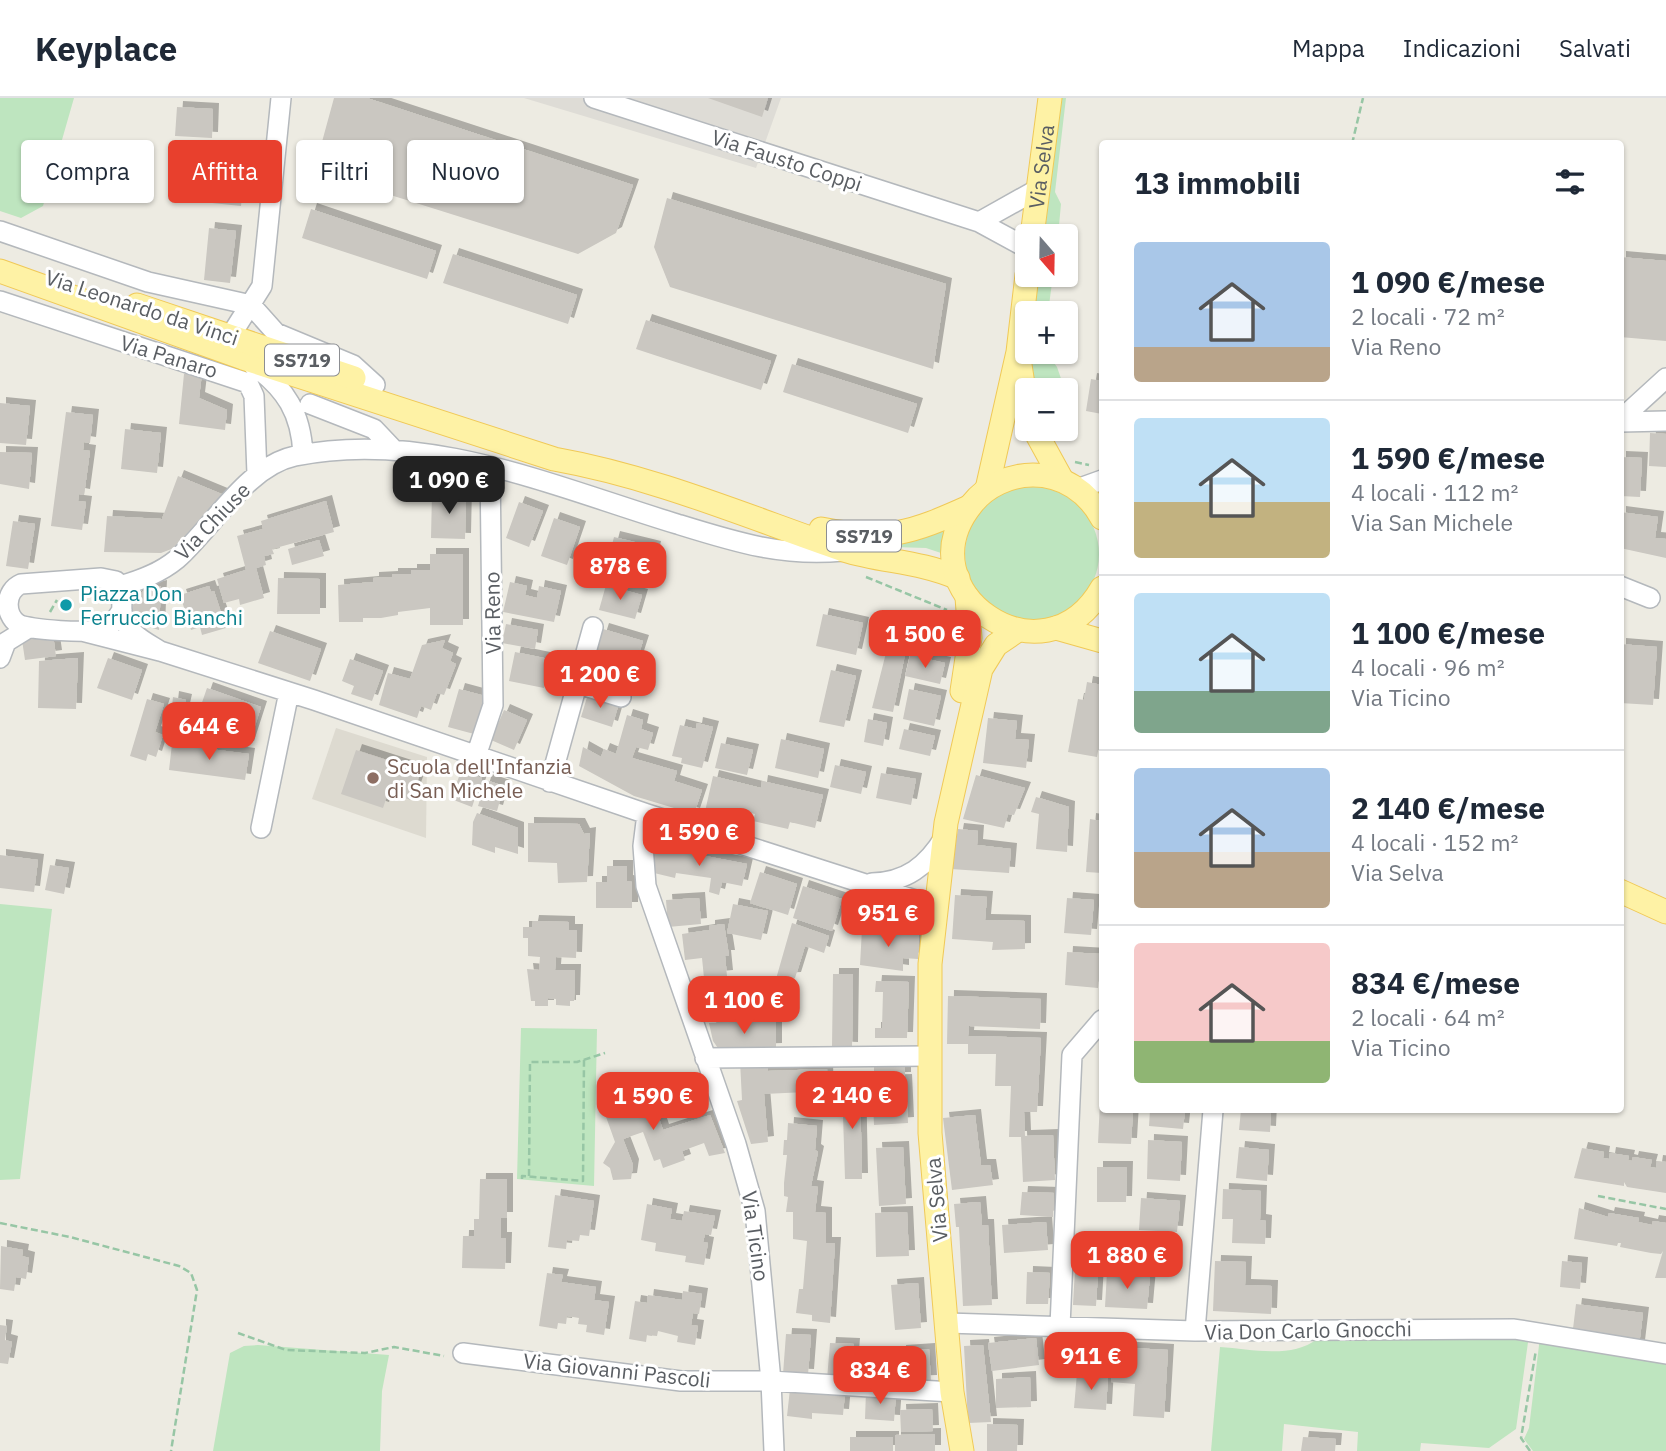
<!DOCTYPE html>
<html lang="it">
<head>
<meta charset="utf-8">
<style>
	body { margin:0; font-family:"IBM Plex Sans",sans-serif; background:#f6f6f7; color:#1f2937; height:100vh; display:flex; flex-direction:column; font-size:26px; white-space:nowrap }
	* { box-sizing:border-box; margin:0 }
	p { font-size:23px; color:#747a83 }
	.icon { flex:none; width:38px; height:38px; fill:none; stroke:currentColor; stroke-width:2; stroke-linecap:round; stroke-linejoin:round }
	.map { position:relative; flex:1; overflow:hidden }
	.side { position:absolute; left:1099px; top:42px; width:525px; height:973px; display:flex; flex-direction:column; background:#fff; border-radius:7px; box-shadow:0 2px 5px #0004 }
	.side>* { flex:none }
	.top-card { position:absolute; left:21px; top:42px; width:665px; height:63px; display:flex; gap:14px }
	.needle { width:46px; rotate:160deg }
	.buttons { position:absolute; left:1015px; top:126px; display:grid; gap:14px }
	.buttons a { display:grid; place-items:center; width:63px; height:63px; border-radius:7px; background:#fff; box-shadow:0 2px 5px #0004; font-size:35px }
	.price { position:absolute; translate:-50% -60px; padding:0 16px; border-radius:14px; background:#e8402d; color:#fff; font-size:23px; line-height:46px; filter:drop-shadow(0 2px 4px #0008) }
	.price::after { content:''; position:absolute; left:50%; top:42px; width:21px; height:16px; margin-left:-10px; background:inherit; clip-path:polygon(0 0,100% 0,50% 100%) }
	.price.on { background:#222; color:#fff }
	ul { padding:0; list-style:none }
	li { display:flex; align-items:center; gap:21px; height:175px; padding:0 35px }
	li+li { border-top:2px solid #e0e1e3 }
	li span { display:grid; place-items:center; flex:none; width:196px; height:140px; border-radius:7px; color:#555 }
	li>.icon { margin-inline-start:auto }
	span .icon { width:84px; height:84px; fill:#fffc; stroke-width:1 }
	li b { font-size:30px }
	h2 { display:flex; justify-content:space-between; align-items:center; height:84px; padding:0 35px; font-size:30px }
	.chip { padding:0 24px; border-radius:7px; background:#fff; box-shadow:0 2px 5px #0004; font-size:24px; line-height:63px }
	.chip.on { background:#e8402d; color:#fff }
	header { display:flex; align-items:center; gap:42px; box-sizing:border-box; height:98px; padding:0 35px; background:#fff; border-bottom:2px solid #e0e1e3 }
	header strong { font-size:33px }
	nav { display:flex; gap:38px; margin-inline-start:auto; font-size:24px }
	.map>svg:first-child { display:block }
	.industrial { fill:#dedcd6 }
	.education { fill:#dddad0 }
	.green { fill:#bee5bf }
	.building { fill:#cac7c1; filter:url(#shadow) }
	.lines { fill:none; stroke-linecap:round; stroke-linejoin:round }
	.minor-casing { stroke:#b4b8bc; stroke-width:22 }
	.major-casing { stroke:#f0c957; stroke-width:25 }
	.path { stroke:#97c6a5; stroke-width:2.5; stroke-dasharray:7 3.5; stroke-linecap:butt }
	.minor { stroke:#fff; stroke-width:19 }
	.major { stroke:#fef2a5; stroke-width:23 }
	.culture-dot { fill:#0f9aa8; stroke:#fff; stroke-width:2.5 }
	.education-dot { fill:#8d6e63; stroke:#fff; stroke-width:2.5 }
	.labels { text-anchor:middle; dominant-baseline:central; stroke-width:6; stroke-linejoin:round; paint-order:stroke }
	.shield { fill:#fff; stroke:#8c8e92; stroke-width:2 }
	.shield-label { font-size:19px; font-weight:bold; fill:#5a5e63 }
	.street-label { font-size:21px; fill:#5a5e63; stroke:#fff }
	.culture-label { font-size:21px; fill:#0d838f; stroke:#fff; text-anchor:start }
	.education-label { font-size:21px; fill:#785e54; stroke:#fff; text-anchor:start }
</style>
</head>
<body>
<header>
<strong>Keyplace</strong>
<nav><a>Mappa</a><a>Indicazioni</a><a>Salvati</a></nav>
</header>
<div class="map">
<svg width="1666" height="1353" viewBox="0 0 1666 1353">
	<defs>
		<filter id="shadow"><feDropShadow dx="6" dy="-6" stdDeviation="0" flood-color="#0004"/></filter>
	</defs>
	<rect width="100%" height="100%" fill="#edebe2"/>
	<!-- industrial -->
	<path class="industrial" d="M524,0H781L756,70Z"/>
	<!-- education -->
	<path class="education" d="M336,630L427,659L426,740L312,701Z"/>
	<!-- green -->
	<path class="green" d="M0,0H74L43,108L21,120L0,113Z
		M1057,0H1066L1055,94L1061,106L1058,138H1037Z
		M1034,177H1053L1048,215H1031Z
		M1029,254H1046L1057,269L1065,292H1031Z
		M965 456a67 67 0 1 1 134 0a67 67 0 1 1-134 0Z
		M942,428L947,431L944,456L926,450L894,449V443Z
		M0,806L52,811L20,1081L0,1082Z
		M521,930L597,931L594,1088L517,1081Z
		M1529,1237L1516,1331L1489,1350L1421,1345L1420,1353H1357L1358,1334L1284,1326L1282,1353H1211L1220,1249C1251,1251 1292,1261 1317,1241Z
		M1540,1239L1666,1264V1353H1533L1524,1341L1529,1330Z
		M258,1247L389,1257L382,1293L380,1353H213L230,1255L244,1248Z"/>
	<!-- building -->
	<path class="building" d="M334,0H367L633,87L616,135L578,156L314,73Z
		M708,0H768L762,19Z
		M177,9L213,11L212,40L175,38Z
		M217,58L246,61L241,108L212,105Z
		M667,100L946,186L933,271L670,189L654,149Z
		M311,111L436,153L427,181L302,140Z
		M209,130L236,133L230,185L204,182Z
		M453,156L577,197L568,226L443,185Z
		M1620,159L1666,163V243L1620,239Z
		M646,222L771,263L761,292L636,251Z
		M792,266L917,306L908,335L783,294Z
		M202,275L199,300L227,312L225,332L179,326L184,276Z
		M1091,281L1102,283V316L1086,313Z
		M0,305L30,308L26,347L0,345Z
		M66,314L93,317L90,345L84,344L83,352L90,353L84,397L79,396L78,403L86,404L82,432L51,428Z
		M125,331L161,335L157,375L121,371Z
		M1650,335L1666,336V369L1649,368Z
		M0,354L32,355L29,391L0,386Z
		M1620,359L1642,360L1640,399L1620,398Z
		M178,378L224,397L174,450L161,455L104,454L107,418L162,421Z
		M432,395H466L465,441L431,440Z
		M326,403L334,434L272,451L274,456L264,458L266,467L256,470L264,500L240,507L239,501L224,505L217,481L246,472L237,438L263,431L261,423Z
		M519,404L543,413L529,449L506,440Z
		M1620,414L1658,419L1655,440L1666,441V460L1620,450Z
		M554,420L580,429L567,467L541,458Z
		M13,423L35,426L28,471L6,468Z
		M614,439L655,449L647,484L605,474Z
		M319,442L324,458L292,467L288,451Z
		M430,456H463V527H430V510L398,514V517L381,520H363V524H339L338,487L373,484V480L392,479V476H411V472H430Z
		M278,480L320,481V516H277Z
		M510,484L527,488L525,497L537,500L539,488L561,493L554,524L503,514Z
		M606,487L642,497L635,521L599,512Z
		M161,488L159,532L137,525L132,512L135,499L145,492Z
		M209,488L211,494L214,493L226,530L202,537L200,529L191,532L180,497Z
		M823,516L863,525L856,557L816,548Z
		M921,519L953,527L946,556L915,549Z
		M887,523L916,530L912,548L907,547L893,614L872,610L889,543L883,541Z
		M506,526L538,532L535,551L502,545Z
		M603,531L643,543L627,593L587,581Z
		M270,533L321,551L310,583L258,565Z
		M53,537L56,558L25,562L22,542Z
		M445,542L442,550L453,555L450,563L456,566L444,597L437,595L431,612L421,608L417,620L379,607L388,575L410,581L422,547Z
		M1620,546L1657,549L1653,607L1620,605Z
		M515,554L549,561L544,590L509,583Z
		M910,557L945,565L940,586L905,578Z
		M78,560L76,611L38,610L39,563Z
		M108,560L142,572L132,602L97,590Z
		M350,561L383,573L372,603L351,596L354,588L342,583Z
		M831,572L856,578L844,629L819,624Z
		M1087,584L1102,587V629L1097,659L1068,654L1078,601L1084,602Z
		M207,590L261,609L248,649L169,635L173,599L186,602L182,620L230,632L231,627L198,616Z
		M459,591L485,598L474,636L448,629Z
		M909,591L941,598L934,628L903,621Z
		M588,596L619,605L612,629L581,619Z
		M147,601L164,606L155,634L163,637L156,659L148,656L146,663L130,658Z
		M504,612L527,622L514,652L491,642Z
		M627,617L643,622L641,631L653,635L648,652L636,649L632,660L677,673L674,683L702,692L694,716L634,698L579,668L583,649L601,659L604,651L616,656Z
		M988,620L1017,623L1015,641L1029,642L1026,670L983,665Z
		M868,621L887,625L883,648L864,644Z
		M697,625L713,629L702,670L681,665L682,660L672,658L680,627L696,631Z
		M904,631L935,638L930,658L899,651Z
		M781,641L824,651L818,680L775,670Z
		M721,645L753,652L747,677L715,670Z
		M172,646L249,656L245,682L169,672Z
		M356,652L421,673L411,702L388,695L383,710L341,696Z
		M835,667L866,674L861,696L830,689Z
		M461,673L482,680L472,709L451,701Z
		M881,675L916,681L911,707L876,700Z
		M976,677L1025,690L1014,717L1008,716L1004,730L963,721Z
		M713,678L761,690L762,683L823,697L815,730L790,724L788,731L753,723L755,716L738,712L736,725L704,718Z
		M486,682L504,688L497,713L478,708Z
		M1036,699L1069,709L1067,754L1036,751L1039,716L1031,714Z
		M477,715L518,730V756L495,749V755L472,747L473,724Z
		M1090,721L1102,723V775L1086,774Z
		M528,725L579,726L584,736L590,735L587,784L558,785L557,765L528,764Z
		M958,731L978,733L977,747L1011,751L1009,775L951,771Z
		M654,748L747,766L742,788L722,784L719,797L709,794L711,780L676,775L675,780L654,775Z
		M0,757L38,762L34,794L0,790Z
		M50,767L69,770L64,796L45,792Z
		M607,768H627V783L632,784V810H596V784H607Z
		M760,774L797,786L788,817L750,805Z
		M803,788L842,801L832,833L793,820Z
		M955,797L987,799L985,822L1025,823V851L992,852L993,844L952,841Z
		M699,800L701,826L668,829L666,802Z
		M1067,800L1094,802L1091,837L1064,835Z
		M733,806L768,813L761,842L727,835Z
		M533,823L569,824V832H577L576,860L556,859L555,872H575L574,903H570V908L556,907V901L548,900V908H535V903H531L527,871L539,872L540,859L528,858V840H523V829H532Z
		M792,825L829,838L824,855L805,848L795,880L776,881Z
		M724,826L729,858H725L727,878L704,880L702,860L685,862L682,836L709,832V828Z
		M862,831L919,837L918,861L903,860V873L860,867Z
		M1067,854L1101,856L1098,890L1065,887Z
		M833,876H853L852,950L832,949Z
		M876,883L909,884L907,940H875V930H882L883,894H875Z
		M740,887L741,918L716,919L714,889Z
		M948,898L1041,901L1040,931L969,928L968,938L1041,940L1037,1014H1024L1025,1038L1053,1037L1055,1082L1023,1084L1021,1039H1009L1011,988H995L996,956H968V946H947Z
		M754,924H776V951L720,953L713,943L709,925Z
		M874,961H905V980H874Z
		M767,962L768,973L827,971L828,1005H806V994L764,996L768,1044L751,1046L737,1003L742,1002L740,963Z
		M906,982L908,1025L874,1027L872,983Z
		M653,984L662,1009L656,1011L663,1032L710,1017L725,1055L709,1058L704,1045L682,1053L685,1062L663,1070L660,1061L654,1063L643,1034L623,1041L633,1067L631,1081L613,1082L610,1070L603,1065L615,1044L600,1002L619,995L621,1002L637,997L634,990Z
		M842,985H860L862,1081H845Z
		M1100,1003L1102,1012H1133L1131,1046L1098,1045Z
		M1150,1012H1185L1183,1031L1149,1028Z
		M1241,1012H1271L1270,1034L1239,1032Z
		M975,1017L981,1067H990L993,1087L952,1092L943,1020Z
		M788,1025L817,1028L815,1052L818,1054L811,1088L818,1089L815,1114L826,1115V1145H835L830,1225L812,1223V1217L796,1215L799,1191H803L807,1143L793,1141V1114H786L788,1099L784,1098V1085L787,1057H783L784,1042H787Z
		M1148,1042L1182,1044L1180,1083L1147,1081Z
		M903,1049L906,1106L879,1108L876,1050Z
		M1239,1049L1269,1052L1267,1083L1236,1080Z
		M1582,1050L1604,1054L1603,1060L1609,1061L1610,1055L1629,1058L1628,1062L1632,1063L1633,1059L1652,1062L1650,1069L1656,1070L1657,1063L1666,1064V1095L1627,1089L1624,1084V1088L1574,1080Z
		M1097,1069H1127L1126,1104H1097Z
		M480,1081H507V1120H501V1140H506L505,1171L462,1170L463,1138H474V1121H479Z
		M1223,1091L1261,1093L1260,1122L1266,1123L1265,1146L1232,1145L1233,1121H1222Z
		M1022,1094L1054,1095L1053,1119L1020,1117Z
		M555,1097L594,1103L589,1138L580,1137L579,1143L567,1142L566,1151L548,1149Z
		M1141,1100L1180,1103L1177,1134L1139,1132Z
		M980,1104L982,1127H988L992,1207L963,1208L959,1129H956L954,1106Z
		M647,1106L672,1111L670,1121L682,1123L684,1113L715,1118L711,1137L705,1136L703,1144L708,1145L704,1167L685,1164L686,1158L655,1153L656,1145L641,1142Z
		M1579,1110L1608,1119L1609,1115L1639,1120L1638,1124L1652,1127L1653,1123L1666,1125V1180H1655L1663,1153L1661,1156L1651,1155L1620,1149L1621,1145H1618L1617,1148L1574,1141Z
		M907,1114L909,1158L876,1159L875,1115Z
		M1046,1124L1048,1152L1004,1155L1002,1127Z
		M1145,1147L1176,1149L1175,1170L1143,1168Z
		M1,1148L23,1152L22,1158L29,1160L26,1181L16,1179L14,1193L0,1191Z
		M1215,1163L1246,1164L1245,1187L1272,1188L1271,1216L1213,1213Z
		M1562,1163L1582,1165L1580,1191L1560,1189Z
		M1075,1171L1098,1173L1096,1208L1073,1207Z
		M1027,1174L1050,1175L1048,1206H1026Z
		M1107,1174L1150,1177L1147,1211L1105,1209Z
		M547,1175L563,1177L561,1184L596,1189L594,1202L609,1204L604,1237L586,1234L587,1227L578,1226L579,1220L567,1218L566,1226L558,1225L557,1231L539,1228Z
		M918,1185L921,1230L895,1232L891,1187Z
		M683,1193L702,1196L699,1216L693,1215L691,1227L698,1228L695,1247L677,1244L678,1238L658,1233L657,1238L647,1237L646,1244L629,1241L635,1203L647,1205L648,1197L682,1202Z
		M1576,1206L1643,1215L1639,1248L1572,1239Z
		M0,1227L7,1228L5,1242L12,1244L8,1266L0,1265Z
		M786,1236L811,1237L808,1277L783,1276Z
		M1036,1240L1039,1267L992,1273L988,1245Z
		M830,1245L854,1246L851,1283L827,1281Z
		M983,1247L991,1324L968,1325L964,1248Z
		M1114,1249L1168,1252L1164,1320L1133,1318L1135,1286L1111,1284Z
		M929,1251L931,1283L901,1284L900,1253Z
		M1077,1275L1108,1277L1106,1312L1074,1310Z
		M1030,1279L1031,1309L996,1310V1281Z
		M790,1291L845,1294L843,1317L812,1315V1321L787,1318Z
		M866,1293L896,1295L894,1323L865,1321Z
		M932,1311L933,1333L901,1334L900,1312Z
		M987,1326L1018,1327L1017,1353H987Z
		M935,1336V1353H895V1337Z
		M850,1339H893V1353H850Z
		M1303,1339L1336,1341L1335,1353H1301Z"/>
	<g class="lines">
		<!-- minor casing -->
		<g class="minor-casing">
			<path id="minor" d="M594,0L979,124L1027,150
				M979,124L1038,91
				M0,133L148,184L251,207
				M0,203L248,285L254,298L257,376
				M251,207L276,235L353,267L375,287
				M231,237L262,188L281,0
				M253,267C286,291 301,315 303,356
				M310,306L374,331L393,351
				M1620,322L1666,280
				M1620,324L1666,323
				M1077,391L1102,382
				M120,488C141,482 160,475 177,461C213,429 247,368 295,358C425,331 555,389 677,426C735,444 782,459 843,453
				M1620,488L1650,500
				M82,533L160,553C146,544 124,534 122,514C121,501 125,494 116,483L101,480L21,486C5,493 4,516 18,526C27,532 93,536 104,531C112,528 117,520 122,512
				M160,553L314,602L647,716L934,808
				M0,560L6,544L27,531
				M578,586L621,599
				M476,658L493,607L490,369
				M550,684L593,529
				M647,716L643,748L646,788L736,1046L755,1113L771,1283L774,1353
				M261,730L289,594
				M872,785C906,784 927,768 944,740
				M705,960L928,958
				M947,1225L1195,1233L1514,1231L1666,1256
				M1060,1228L1072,957L1102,922
				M1195,1233L1213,1012
				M463,1255L681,1283H771L952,1294"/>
		</g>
		<!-- major casing -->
		<g class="major-casing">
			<g id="major">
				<path id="s1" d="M1032,138L1050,0"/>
				<path d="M0,173L243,260L554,361C655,379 748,419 844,452C882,464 920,463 958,480"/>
				<path d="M137,207L354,280"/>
				<path d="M1020,267L1027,312"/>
				<path d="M1034,331L1062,382"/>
				<path d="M987,391L1018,254L1027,177"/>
				<path d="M1102,420C1088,394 1063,377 1033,377C1010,377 986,388 972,406C901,493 1044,592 1102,490"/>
				<path d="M821,431C886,444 911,435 969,409"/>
				<path d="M1056,530L1102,543"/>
				<path d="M962,593L970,540L967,499"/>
				<path d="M1620,793L1666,814"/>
				<path d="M962,1353L952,1294L930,1035V866L946,725L981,571L996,547L1018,532"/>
			</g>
		</g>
		<!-- path -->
		<path class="path" d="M1352,46L1363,0
			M1075,364L1089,367
			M866,479L947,512
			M50,514L57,502
			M529,1078L530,964H577L605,955
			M522,1081V1078L583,1083L584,962
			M1598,1098L1666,1111
			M0,1125L70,1139L179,1168L191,1175L197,1192L171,1353
			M238,1235L286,1252L365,1255L394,1249L444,1258
			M1530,1353L1521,1340L1536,1252"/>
		<!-- minor -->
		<use href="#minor" class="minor"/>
		<!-- major -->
		<use href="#major" class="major"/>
	</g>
	<!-- markers -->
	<circle class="culture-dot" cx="66" cy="507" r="7"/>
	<circle class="education-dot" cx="373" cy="680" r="7"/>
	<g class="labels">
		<!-- shield labels -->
		<g class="shield">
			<rect x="265" y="246.5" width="74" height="31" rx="5"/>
			<rect x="827" y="422.5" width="74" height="31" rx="5"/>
		</g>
		<g class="shield-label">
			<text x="302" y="262">SS719</text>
			<text x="864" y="438">SS719</text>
		</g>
		<!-- street labels -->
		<g class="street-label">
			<text transform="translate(787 62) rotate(18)">Via Fausto Coppi</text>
			<text stroke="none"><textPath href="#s1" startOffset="70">Via Selva</textPath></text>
			<text transform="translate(142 209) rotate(18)">Via Leonardo da Vinci</text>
			<text transform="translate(169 258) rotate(17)">Via Panaro</text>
			<text transform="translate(212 423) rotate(-46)">Via Chiuse</text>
			<text transform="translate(492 515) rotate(-91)">Via Reno</text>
			<text transform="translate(936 1102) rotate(-95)">Via Selva</text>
			<text transform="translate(756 1138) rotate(82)">Via Ticino</text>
			<text transform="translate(1308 1232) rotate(-1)">Via Don Carlo Gnocchi</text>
			<text transform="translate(617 1272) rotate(6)">Via Giovanni Pascoli</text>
		</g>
		<!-- culture labels -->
		<g class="culture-label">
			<text x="80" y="495">Piazza Don<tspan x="80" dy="24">Ferruccio Bianchi</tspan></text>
		</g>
		<!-- education labels -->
		<g class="education-label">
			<text x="387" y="668">Scuola dell'Infanzia<tspan x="387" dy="24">di San Michele</tspan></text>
		</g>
	</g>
</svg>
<div class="buttons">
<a><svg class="needle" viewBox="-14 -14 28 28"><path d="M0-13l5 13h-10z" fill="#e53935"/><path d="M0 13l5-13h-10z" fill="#747a83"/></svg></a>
<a>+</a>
<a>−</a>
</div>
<b class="price on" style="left:449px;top:418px">1 090 €</b>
<b class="price" style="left:620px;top:504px">878 €</b>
<b class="price" style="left:925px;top:572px">1 500 €</b>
<b class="price" style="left:600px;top:612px">1 200 €</b>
<b class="price" style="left:209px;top:664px">644 €</b>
<b class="price" style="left:699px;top:770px">1 590 €</b>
<b class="price" style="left:888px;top:851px">951 €</b>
<b class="price" style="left:744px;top:938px">1 100 €</b>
<b class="price" style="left:852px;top:1033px">2 140 €</b>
<b class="price" style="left:653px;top:1034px">1 590 €</b>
<b class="price" style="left:1127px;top:1193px">1 880 €</b>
<b class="price" style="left:1091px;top:1294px">911 €</b>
<b class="price" style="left:880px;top:1308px">834 €</b>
<div class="top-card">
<a class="chip">Compra</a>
<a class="chip on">Affitta</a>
<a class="chip">Filtri</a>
<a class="chip">Nuovo</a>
</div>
<section class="side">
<h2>13 immobili<svg class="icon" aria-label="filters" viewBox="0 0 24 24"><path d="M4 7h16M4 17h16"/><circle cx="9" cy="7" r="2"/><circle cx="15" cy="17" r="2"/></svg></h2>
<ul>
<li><span style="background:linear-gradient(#a9c7e8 75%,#b9a48a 0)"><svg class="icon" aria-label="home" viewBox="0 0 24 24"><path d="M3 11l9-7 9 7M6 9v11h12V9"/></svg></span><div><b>1 090 €/mese</b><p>2 locali · 72 m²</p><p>Via Reno</p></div></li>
<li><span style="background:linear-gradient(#bfe0f5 60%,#c2b280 0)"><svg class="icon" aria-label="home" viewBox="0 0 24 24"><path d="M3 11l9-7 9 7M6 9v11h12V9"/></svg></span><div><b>1 590 €/mese</b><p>4 locali · 112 m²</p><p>Via San Michele</p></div></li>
<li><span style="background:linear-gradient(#bfe0f5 70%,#7fa58c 0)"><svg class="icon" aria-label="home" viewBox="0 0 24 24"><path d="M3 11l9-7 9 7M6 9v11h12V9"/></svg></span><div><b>1 100 €/mese</b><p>4 locali · 96 m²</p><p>Via Ticino</p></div></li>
<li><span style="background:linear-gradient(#a9c7e8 60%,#b9a48a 0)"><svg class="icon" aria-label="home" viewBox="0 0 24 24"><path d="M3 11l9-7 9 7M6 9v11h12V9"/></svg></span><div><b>2 140 €/mese</b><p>4 locali · 152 m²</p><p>Via Selva</p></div></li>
<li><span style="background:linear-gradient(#f6c9c9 70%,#8fb573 0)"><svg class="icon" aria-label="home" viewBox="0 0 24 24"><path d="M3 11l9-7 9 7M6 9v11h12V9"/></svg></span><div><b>834 €/mese</b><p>2 locali · 64 m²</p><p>Via Ticino</p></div></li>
</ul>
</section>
</div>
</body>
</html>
